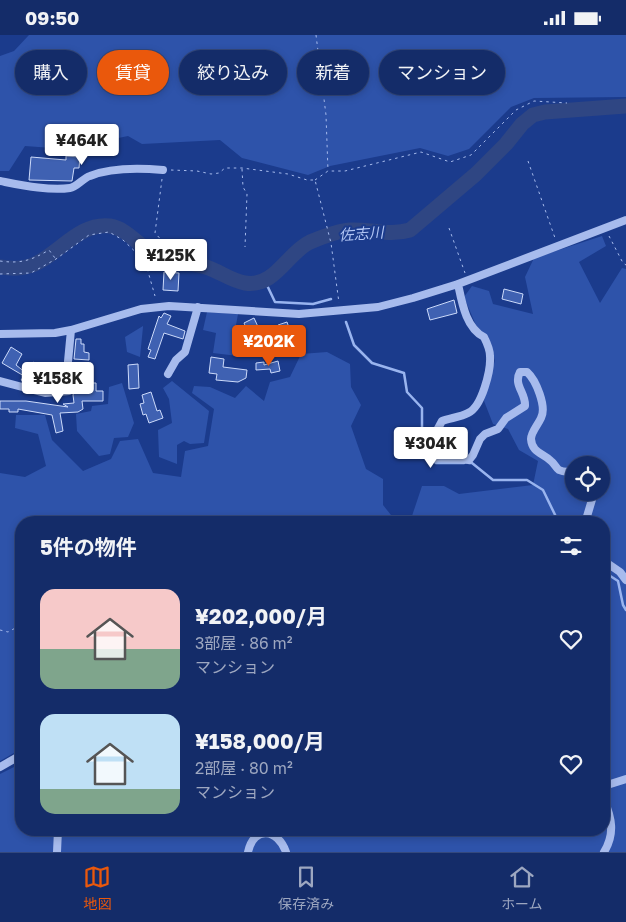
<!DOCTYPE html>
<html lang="ja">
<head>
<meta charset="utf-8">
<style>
	body { margin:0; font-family:"Golos Text","Noto Sans JP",sans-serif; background:#1d346f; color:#f1f3f6; height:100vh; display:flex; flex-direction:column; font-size:19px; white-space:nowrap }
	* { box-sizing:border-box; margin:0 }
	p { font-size:16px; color:#9da7c0 }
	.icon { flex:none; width:28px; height:28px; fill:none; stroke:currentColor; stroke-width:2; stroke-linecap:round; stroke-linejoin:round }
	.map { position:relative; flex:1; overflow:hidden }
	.side { position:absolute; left:15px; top:481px; width:595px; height:320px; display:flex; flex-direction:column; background:#142c69; border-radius:20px; box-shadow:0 2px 8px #0003,0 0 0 1px #33487d }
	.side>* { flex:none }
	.top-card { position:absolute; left:15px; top:15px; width:596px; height:45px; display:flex; gap:10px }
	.fabs { position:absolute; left:565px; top:421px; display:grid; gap:10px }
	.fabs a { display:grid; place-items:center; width:45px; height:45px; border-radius:50%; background:#142c69; box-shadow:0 2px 8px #0003,0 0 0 1px #33487d; font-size:25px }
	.price { position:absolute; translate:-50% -42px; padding:0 11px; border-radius:5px; background:#fff; color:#222; font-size:16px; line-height:32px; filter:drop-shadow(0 1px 2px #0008) }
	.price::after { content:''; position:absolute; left:50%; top:30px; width:15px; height:11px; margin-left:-8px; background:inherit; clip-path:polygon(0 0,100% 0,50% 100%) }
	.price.current { background:#ea580c; color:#fff }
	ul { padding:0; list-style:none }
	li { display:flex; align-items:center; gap:15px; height:125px; padding:0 25px }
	li span { display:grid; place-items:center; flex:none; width:140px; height:100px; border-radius:15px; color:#555 }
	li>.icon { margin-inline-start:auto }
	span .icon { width:60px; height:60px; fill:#fffc; stroke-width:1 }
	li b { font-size:21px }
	h2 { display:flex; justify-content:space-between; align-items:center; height:60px; padding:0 25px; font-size:21px }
	.chip { padding:0 18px; border-radius:22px; background:#142c69; box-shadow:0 2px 8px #0003,0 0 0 1px #33487d; font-size:18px; line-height:45px }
	.chip.current { background:#ea580c; color:#fff }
	.status { display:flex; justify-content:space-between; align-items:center; height:35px; padding:0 25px; background:#142c69; direction:ltr }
	.status svg { height:14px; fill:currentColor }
	.menu { display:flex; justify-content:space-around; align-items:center; height:70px; border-top:1px solid #33487d; background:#142c69; font-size:14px; color:#9da7c0 }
	.menu a { display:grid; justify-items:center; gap:2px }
	.menu .current { color:#ea580c }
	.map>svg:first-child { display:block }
	.green { fill:#2e53aa; fill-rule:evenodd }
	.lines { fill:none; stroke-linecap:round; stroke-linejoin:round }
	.stream { stroke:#99b4ef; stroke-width:2.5 }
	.river { stroke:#2f4683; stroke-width:15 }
	.building { fill:#3f61b2; stroke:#ccdafa }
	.path { stroke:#a7bbed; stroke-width:1; stroke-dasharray:2.5 4; stroke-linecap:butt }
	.minor { stroke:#a7bbed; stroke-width:8 }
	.labels { text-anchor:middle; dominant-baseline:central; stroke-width:4; stroke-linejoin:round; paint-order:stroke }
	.water-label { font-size:15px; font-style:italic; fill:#b2c6f4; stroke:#1b3b8c }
</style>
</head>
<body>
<div class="status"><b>09:50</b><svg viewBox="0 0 49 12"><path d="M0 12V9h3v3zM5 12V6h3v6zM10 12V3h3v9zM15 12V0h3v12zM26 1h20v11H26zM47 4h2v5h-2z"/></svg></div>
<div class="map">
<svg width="626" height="817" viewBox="0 0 626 817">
	<rect width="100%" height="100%" fill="#1b3b8c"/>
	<!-- green -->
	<path class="green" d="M29,0H626V62L534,63L511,72L469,114L448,121L420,113L330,131L308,140L242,123L220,105L142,109L128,101L66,114L25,111L9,136H0V21L14,16Z
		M602,201L606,211L579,227L600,268L622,233L626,234V817H0V739L16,731L21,733V795H604V488H21V714L0,726V438L25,442L46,431L38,399L15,393L16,380H45L52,405L83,436L111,424L120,406L138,404L153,438L181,442L185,416L208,411L214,374L192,358L194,351L210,352L235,363L246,351L264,366L270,347L290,342L301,319L327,317L350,329L351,352L361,370L351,391L366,434L383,444V470L395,485L411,484L422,451H444L459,459L533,450L538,426L519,415L508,394L493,389L484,366L495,325L488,301L478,295L464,262L472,251L489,256L493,269L533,279L525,242L534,223ZM574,430H601V458H574Z
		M207,277L238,279L236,290L248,312L246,322L213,318L216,298L203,295Z
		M143,291V292L140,322L127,317L125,302Z
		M172,346L209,376L204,408L190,409L184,406L177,410V429L159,422L158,395L172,388L169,364L163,353Z
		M122,348L134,388L128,402L114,403L110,419L99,421L77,396L76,379L91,376L92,371L108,369L109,352Z"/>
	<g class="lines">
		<!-- stream -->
		<path class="stream" d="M265,246L275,267L313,269L331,264
			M346,287L354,310L372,328L404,338L407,357L422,373V414
			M432,425L436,428H464
			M469,428H472L493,445H527L543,455L559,488
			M604,537L618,546L623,570L626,575"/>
		<!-- river -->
		<path class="river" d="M0,232C12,234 26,234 37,228C60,217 81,187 110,191C128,194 139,212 155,219C170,227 190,227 206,232C219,236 232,246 245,248C275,253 287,218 310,207C322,202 337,196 350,195C371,194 390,201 410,195L476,139L506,109L522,89L533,80L545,77L626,71"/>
	</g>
	<!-- building -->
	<path class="building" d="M66,121L80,122L79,133H74L72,146L29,145L31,122L66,125Z
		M164,237L179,238L178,256L163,255Z
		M504,254L523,259L521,269L502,264Z
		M454,265L457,278L430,285L427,274Z
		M164,278L171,281L167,289L185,296L183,304L164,298L155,324L148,322L151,315L148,314L159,281L161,283Z
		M254,283L266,309L255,314L244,288Z
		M287,287L293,304L287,306L285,301L282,302L278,290Z
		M76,304H81V309H84V317L89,318V325L74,324Z
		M11,312L22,319L16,330L26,338L33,327L42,333L35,344H39L51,352L23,346L21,345L24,341L2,328Z
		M211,322L224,324L223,332L247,335L246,343L238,347L216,345L217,339L209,338Z
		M278,326L280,336L271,338L270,334L256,335V328L264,327V330Z
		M138,329L139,353L129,354L128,330Z
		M85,348H96V356H103V366H82L83,374L78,377L60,378L63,396L56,398L52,380L18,374V377H9V374H0V366H26L68,372L63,369L74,368L73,360L75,352L85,350Z
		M151,357L157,376L160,375L163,383L149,388L146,379L143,380L140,369L144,368L142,360Z"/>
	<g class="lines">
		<!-- path -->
		<path class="path" d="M316,0L326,80L328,136
			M528,126L555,203
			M242,134L243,152L247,159L245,212
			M171,135L197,136L211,139L219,138L225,133H242L288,139L307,145H315L331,208L339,268
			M162,144L155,198L165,209
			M315,145L328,136H345L421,117L450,127L471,120L516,75L534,66L567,68
			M449,193L465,238
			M609,201L623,228L626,230
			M0,226C21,229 32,225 49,215L55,223
			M0,239L31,238L56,224L89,200L109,197L123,205L145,226L155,261
			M417,397V408L419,413
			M0,595L8,597L21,590"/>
		<!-- minor -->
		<path class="minor" d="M0,146C21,150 49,156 70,153C77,152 83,143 90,141C112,132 140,133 163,135
			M458,249C462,268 466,293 484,302C487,308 490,315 490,321C491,335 482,372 468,378C461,382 450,383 442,386L428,412L429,419L435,423L469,425L473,420L480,404L485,399L498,394L506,383L525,371C526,358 513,350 520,337H527C536,345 547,372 541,383C538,390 531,397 531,404C532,418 543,418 551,426C554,428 556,433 559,435C563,437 569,437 574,436
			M0,299L55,298L71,295L141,274L169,271L299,279L378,272L413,263L458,249L626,185
			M168,339L176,325L185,317L198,272
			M0,346L45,358L69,356V344L67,337L71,295
			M585,488L594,458
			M604,526L620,537L626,545
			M0,732L21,720
			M604,751L626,744
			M57,817L58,795
			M248,817C254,790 278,794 286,817
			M604,817C615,799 612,783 604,765"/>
	</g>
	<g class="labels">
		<!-- water labels -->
		<g class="water-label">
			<text transform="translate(361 198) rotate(-4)">佐志川</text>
		</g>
	</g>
</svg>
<div class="fabs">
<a><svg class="icon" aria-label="locate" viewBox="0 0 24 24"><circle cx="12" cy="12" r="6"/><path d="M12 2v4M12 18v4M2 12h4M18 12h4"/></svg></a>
</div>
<b class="price" style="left:82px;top:131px">¥464K</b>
<b class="price" style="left:171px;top:246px">¥125K</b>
<b class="price current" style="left:269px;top:332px">¥202K</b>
<b class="price" style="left:58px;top:369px">¥158K</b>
<b class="price" style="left:431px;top:434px">¥304K</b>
<div class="top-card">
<a class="chip">購入</a>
<a class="chip current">賃貸</a>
<a class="chip">絞り込み</a>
<a class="chip">新着</a>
<a class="chip">マンション</a>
</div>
<section class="side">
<h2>5件の物件<svg class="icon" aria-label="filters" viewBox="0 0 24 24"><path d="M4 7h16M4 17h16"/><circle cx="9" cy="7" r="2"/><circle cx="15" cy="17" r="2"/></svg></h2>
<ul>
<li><span style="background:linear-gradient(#f6c9c9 60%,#7fa58c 0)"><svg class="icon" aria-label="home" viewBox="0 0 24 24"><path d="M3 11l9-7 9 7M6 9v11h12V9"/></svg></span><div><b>¥202,000/月</b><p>3部屋 · 86 m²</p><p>マンション</p></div><svg class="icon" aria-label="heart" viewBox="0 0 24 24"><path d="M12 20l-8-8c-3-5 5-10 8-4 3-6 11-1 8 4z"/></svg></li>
<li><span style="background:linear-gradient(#bfe0f5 75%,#7fa58c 0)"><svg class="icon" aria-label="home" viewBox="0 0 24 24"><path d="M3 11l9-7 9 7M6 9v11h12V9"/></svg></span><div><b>¥158,000/月</b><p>2部屋 · 80 m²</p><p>マンション</p></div><svg class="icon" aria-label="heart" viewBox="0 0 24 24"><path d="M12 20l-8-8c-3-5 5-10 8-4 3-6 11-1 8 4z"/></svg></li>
</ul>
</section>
</div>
<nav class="menu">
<a class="current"><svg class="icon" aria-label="map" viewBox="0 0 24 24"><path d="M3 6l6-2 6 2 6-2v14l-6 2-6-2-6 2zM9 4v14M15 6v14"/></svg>地図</a>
<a><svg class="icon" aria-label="saved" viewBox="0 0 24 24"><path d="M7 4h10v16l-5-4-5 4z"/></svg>保存済み</a>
<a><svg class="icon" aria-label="home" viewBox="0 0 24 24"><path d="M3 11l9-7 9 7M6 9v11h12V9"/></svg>ホーム</a>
</nav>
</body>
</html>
